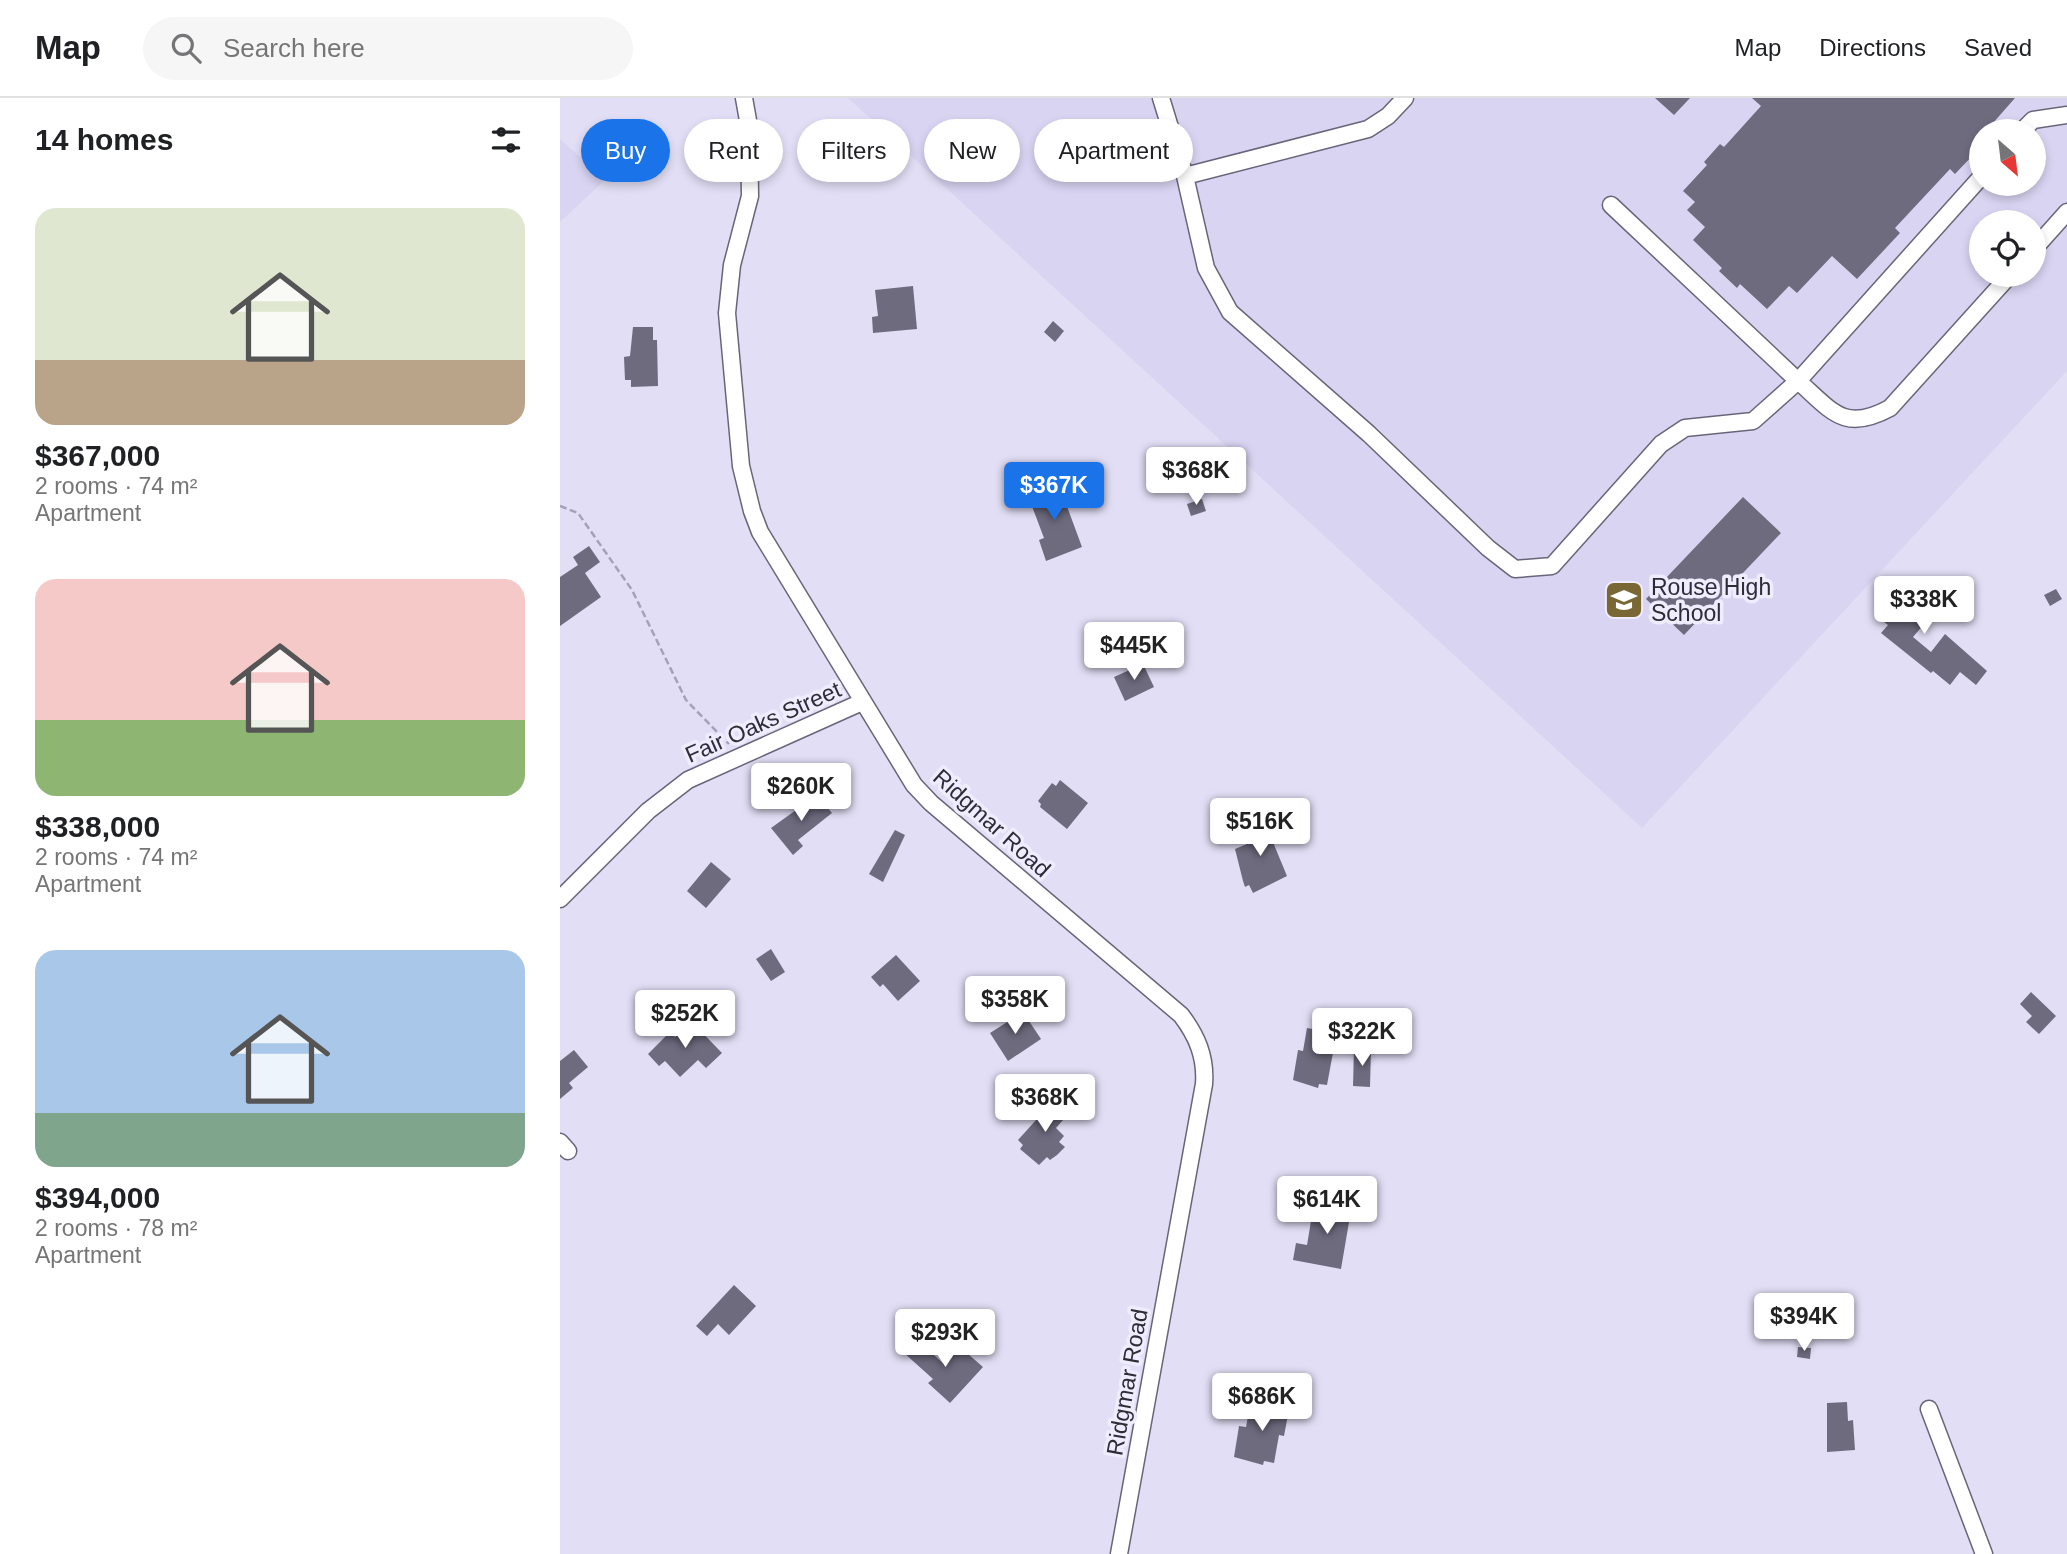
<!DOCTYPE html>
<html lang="en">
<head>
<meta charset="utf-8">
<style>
	body { margin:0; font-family:Arial,sans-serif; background:#f6f6f6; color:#202124; height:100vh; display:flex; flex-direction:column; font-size:26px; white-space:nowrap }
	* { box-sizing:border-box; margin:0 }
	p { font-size:23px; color:#757577 }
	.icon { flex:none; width:38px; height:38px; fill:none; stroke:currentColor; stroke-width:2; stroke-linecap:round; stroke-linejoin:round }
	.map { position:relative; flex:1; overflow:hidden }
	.side { display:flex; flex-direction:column; background:#fff; width:560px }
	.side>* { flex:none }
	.guide { position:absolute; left:21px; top:21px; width:665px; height:63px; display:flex; gap:14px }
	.needle { width:46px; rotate:152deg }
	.buttons { position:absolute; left:1409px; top:21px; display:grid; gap:14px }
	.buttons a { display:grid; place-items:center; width:77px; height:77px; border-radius:50%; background:#fff; box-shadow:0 4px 10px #0003; font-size:35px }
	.price { position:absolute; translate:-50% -60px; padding:0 16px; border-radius:7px; background:#fff; color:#222; font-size:23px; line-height:46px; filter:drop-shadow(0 2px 4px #0008) }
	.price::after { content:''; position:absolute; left:50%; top:42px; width:21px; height:16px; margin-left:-10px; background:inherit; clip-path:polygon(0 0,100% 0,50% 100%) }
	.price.selected { background:#1a73e8; color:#fff }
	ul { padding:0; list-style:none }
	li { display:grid; align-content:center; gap:14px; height:371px; padding:0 35px }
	li span { display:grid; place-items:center; height:217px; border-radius:21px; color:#555 }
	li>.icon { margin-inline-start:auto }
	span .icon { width:126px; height:126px; fill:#fffc; stroke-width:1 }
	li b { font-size:30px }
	h2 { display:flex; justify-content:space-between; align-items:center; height:84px; padding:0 35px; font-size:30px }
	.tag { padding:0 24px; border-radius:32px; background:#fff; box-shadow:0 4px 10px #0003; font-size:24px; line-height:63px }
	.tag.selected { background:#1a73e8; color:#fff }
	header { display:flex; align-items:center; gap:42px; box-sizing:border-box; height:98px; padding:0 35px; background:#fff; border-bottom:2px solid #e0e0e0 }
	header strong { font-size:33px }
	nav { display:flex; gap:38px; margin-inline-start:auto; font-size:24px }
	.search { width:490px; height:63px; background:#f6f6f6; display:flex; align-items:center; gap:18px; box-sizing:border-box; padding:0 24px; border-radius:38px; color:#757577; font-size:26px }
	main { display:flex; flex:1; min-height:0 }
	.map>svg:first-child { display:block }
	.built { fill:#d9d4f2; fill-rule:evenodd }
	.building { fill:#6f6b7f }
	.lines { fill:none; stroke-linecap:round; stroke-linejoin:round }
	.minor-casing { stroke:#696579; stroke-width:19 }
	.path { stroke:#a6a2b5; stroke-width:2.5; stroke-dasharray:7 3.5; stroke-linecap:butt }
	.minor { stroke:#fff; stroke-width:16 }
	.labels { text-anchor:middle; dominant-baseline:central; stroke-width:7; stroke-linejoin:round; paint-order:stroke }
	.poi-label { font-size:23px; fill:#2e2c35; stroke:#efecff; text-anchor:start }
	.street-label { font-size:23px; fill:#2e2c35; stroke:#efecff }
</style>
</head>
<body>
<header>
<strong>Map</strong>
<div class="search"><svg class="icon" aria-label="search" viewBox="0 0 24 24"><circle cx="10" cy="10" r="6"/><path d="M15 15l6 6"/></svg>Search here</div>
<nav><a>Map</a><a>Directions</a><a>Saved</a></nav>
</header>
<main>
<section class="side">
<h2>14 homes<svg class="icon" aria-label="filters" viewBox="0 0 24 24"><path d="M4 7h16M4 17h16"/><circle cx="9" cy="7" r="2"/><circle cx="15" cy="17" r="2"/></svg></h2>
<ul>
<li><span style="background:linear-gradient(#dfe7d0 70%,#b9a48a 0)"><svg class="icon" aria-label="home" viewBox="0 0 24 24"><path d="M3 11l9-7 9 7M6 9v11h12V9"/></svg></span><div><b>$367,000</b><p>2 rooms · 74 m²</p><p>Apartment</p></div></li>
<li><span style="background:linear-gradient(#f6c9c9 65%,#8fb573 0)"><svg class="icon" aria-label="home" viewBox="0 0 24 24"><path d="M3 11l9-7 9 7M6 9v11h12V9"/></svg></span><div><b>$338,000</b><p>2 rooms · 74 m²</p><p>Apartment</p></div></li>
<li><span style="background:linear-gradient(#a9c7e8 75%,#7fa58c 0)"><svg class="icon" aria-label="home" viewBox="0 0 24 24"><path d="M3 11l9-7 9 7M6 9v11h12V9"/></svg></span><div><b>$394,000</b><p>2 rooms · 78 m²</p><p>Apartment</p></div></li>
</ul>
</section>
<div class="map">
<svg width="1507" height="1456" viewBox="0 0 1507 1456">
	<rect width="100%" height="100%" fill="#e2def5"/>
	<!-- built -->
	<path class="built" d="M288,0H1507V273L1082,730ZM1421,33H1474V86H1421ZM1421,124H1474V177H1421Z
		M0,41L45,82L0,124Z"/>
	<!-- building -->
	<path class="building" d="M1095,0H1130L1114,17Z
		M1192,0H1455L1426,33H1421V38L1410,50L1415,55L1395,76L1390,71L1335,130L1340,135L1297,181L1272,158L1237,195L1229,188L1207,211L1180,186L1177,190L1159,173L1162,170L1133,142L1145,129L1127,112L1135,104L1123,93L1147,67L1144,64L1160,46L1164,49L1201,8Z
		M353,188L357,231L313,235L312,219L318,218L315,192Z
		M493,223L504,233L495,244L484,234Z
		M73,229H93V242H97L98,288L71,289V282H65L64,259L70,258Z
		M498,384L522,449L486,463L479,442L484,440L467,395Z
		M1183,399L1221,435L1124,537L1086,501Z
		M642,401L646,413L631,418L627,406Z
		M29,448L40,464L25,475L41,499L0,528V479L18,467L13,459Z
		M1344,480L1359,492L1356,496L1375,513L1353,539L1371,554L1385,536L1427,573L1416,587L1400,574L1390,587L1373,573L1371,575L1321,535L1328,527L1314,516Z
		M1496,491L1502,501L1490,508L1484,497Z
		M583,566L594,589L565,603L554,579Z
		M500,682L528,705L507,731L480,709L481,706L478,703L492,685L496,688Z
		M257,697L272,715L238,742L243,748L233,757L211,730Z
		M709,721L714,736L710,737L727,778L693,795L689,787L685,789L683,783L675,751L687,746L681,732Z
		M335,732L345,737L323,784L309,776Z
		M151,764L171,781L146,810L127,793Z
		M211,851L225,874L211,883L196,861Z
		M336,857L360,883L338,903L323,886L320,889L311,879Z
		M1471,894L1496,918L1479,936L1466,924L1472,918L1460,906Z
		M463,914L481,941L448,963L430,935Z
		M131,923L162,955L146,970L138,962L120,979L105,963L99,968L88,956L110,934L115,939Z
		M747,930L764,933L762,942L775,944L767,987L759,986L758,990L733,982L738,952L743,953Z
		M794,950L811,951L810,989L793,988Z
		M14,952L28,969L9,985L13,990L0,1001V963Z
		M495,1001L510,1014L496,1030L504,1038L499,1044L505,1049L497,1057L490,1062L487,1059L479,1067L460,1051L463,1047L458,1042Z
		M778,1089L791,1092L784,1123L789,1124L781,1171L733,1162L736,1145L747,1147L752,1117L771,1121Z
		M174,1187L196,1208L169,1237L158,1226L147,1238L136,1228Z
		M355,1240L385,1267L400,1249L423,1269L390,1305L368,1285L373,1281L343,1254Z
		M1238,1249L1251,1250L1250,1261L1237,1259Z
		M706,1302L730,1306L724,1338L719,1337L714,1365L704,1363L703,1367L674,1359L679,1328L686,1329L690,1308L704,1310Z
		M1287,1304L1288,1323L1293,1322L1295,1352L1267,1354V1305Z"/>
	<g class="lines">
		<!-- minor casing -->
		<g class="minor-casing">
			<path id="minor" d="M184,0L189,28L190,98L172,167L167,215L181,368L192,413L200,434L354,687L371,705L621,917C637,938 646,959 644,986L559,1456
				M601,0L625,78L646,170L670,214L809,336L928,450L955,471L992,468L1101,346L1125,330L1193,323L1238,283C1272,313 1284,335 1330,310L1450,177
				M1462,33L1473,22L1507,17
				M625,78L808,31L828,18L845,0
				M1051,107L1238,283L1421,79
				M1474,151L1507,114
				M0,801L88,713L128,682L302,604
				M0,1044L8,1053
				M1369,1311L1424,1456"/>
		</g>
		<!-- path -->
		<path class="path" d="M0,408L18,415L72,492L126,602L169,646"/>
		<!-- minor -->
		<use href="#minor" class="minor"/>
	</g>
	<!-- icons -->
	<defs>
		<g id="school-square" transform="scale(2.0125)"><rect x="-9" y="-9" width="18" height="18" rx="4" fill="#796836" stroke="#efecff"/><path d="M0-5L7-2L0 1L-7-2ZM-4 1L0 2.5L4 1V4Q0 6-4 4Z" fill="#fff"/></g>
	</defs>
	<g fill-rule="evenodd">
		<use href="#school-square" x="1064" y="502"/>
	</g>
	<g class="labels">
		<!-- poi labels -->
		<g class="poi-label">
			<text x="1091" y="489">Rouse High<tspan x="1091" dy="26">School</tspan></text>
		</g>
		<!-- street labels -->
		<g class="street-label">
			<text transform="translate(203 624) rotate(-24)">Fair Oaks Street</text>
			<text transform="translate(432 725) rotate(42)">Ridgmar Road</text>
			<text transform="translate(567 1284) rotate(-80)">Ridgmar Road</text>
		</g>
	</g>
</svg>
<div class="buttons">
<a><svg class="needle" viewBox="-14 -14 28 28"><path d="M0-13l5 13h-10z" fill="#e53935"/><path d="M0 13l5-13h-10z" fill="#757577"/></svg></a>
<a><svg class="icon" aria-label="locate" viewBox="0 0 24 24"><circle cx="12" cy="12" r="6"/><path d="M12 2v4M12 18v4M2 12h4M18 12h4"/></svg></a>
</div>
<b class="price" style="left:636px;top:409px">$368K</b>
<b class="price selected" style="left:494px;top:424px">$367K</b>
<b class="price" style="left:1364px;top:538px">$338K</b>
<b class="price" style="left:574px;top:584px">$445K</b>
<b class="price" style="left:241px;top:725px">$260K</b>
<b class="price" style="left:700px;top:760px">$516K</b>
<b class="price" style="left:455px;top:938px">$358K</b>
<b class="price" style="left:125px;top:952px">$252K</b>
<b class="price" style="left:802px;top:970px">$322K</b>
<b class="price" style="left:485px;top:1036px">$368K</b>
<b class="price" style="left:767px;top:1138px">$614K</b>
<b class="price" style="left:1244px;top:1255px">$394K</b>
<b class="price" style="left:385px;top:1271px">$293K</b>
<b class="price" style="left:702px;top:1335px">$686K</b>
<div class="guide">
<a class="tag selected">Buy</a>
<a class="tag">Rent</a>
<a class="tag">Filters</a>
<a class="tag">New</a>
<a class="tag">Apartment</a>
</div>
</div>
</main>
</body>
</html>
